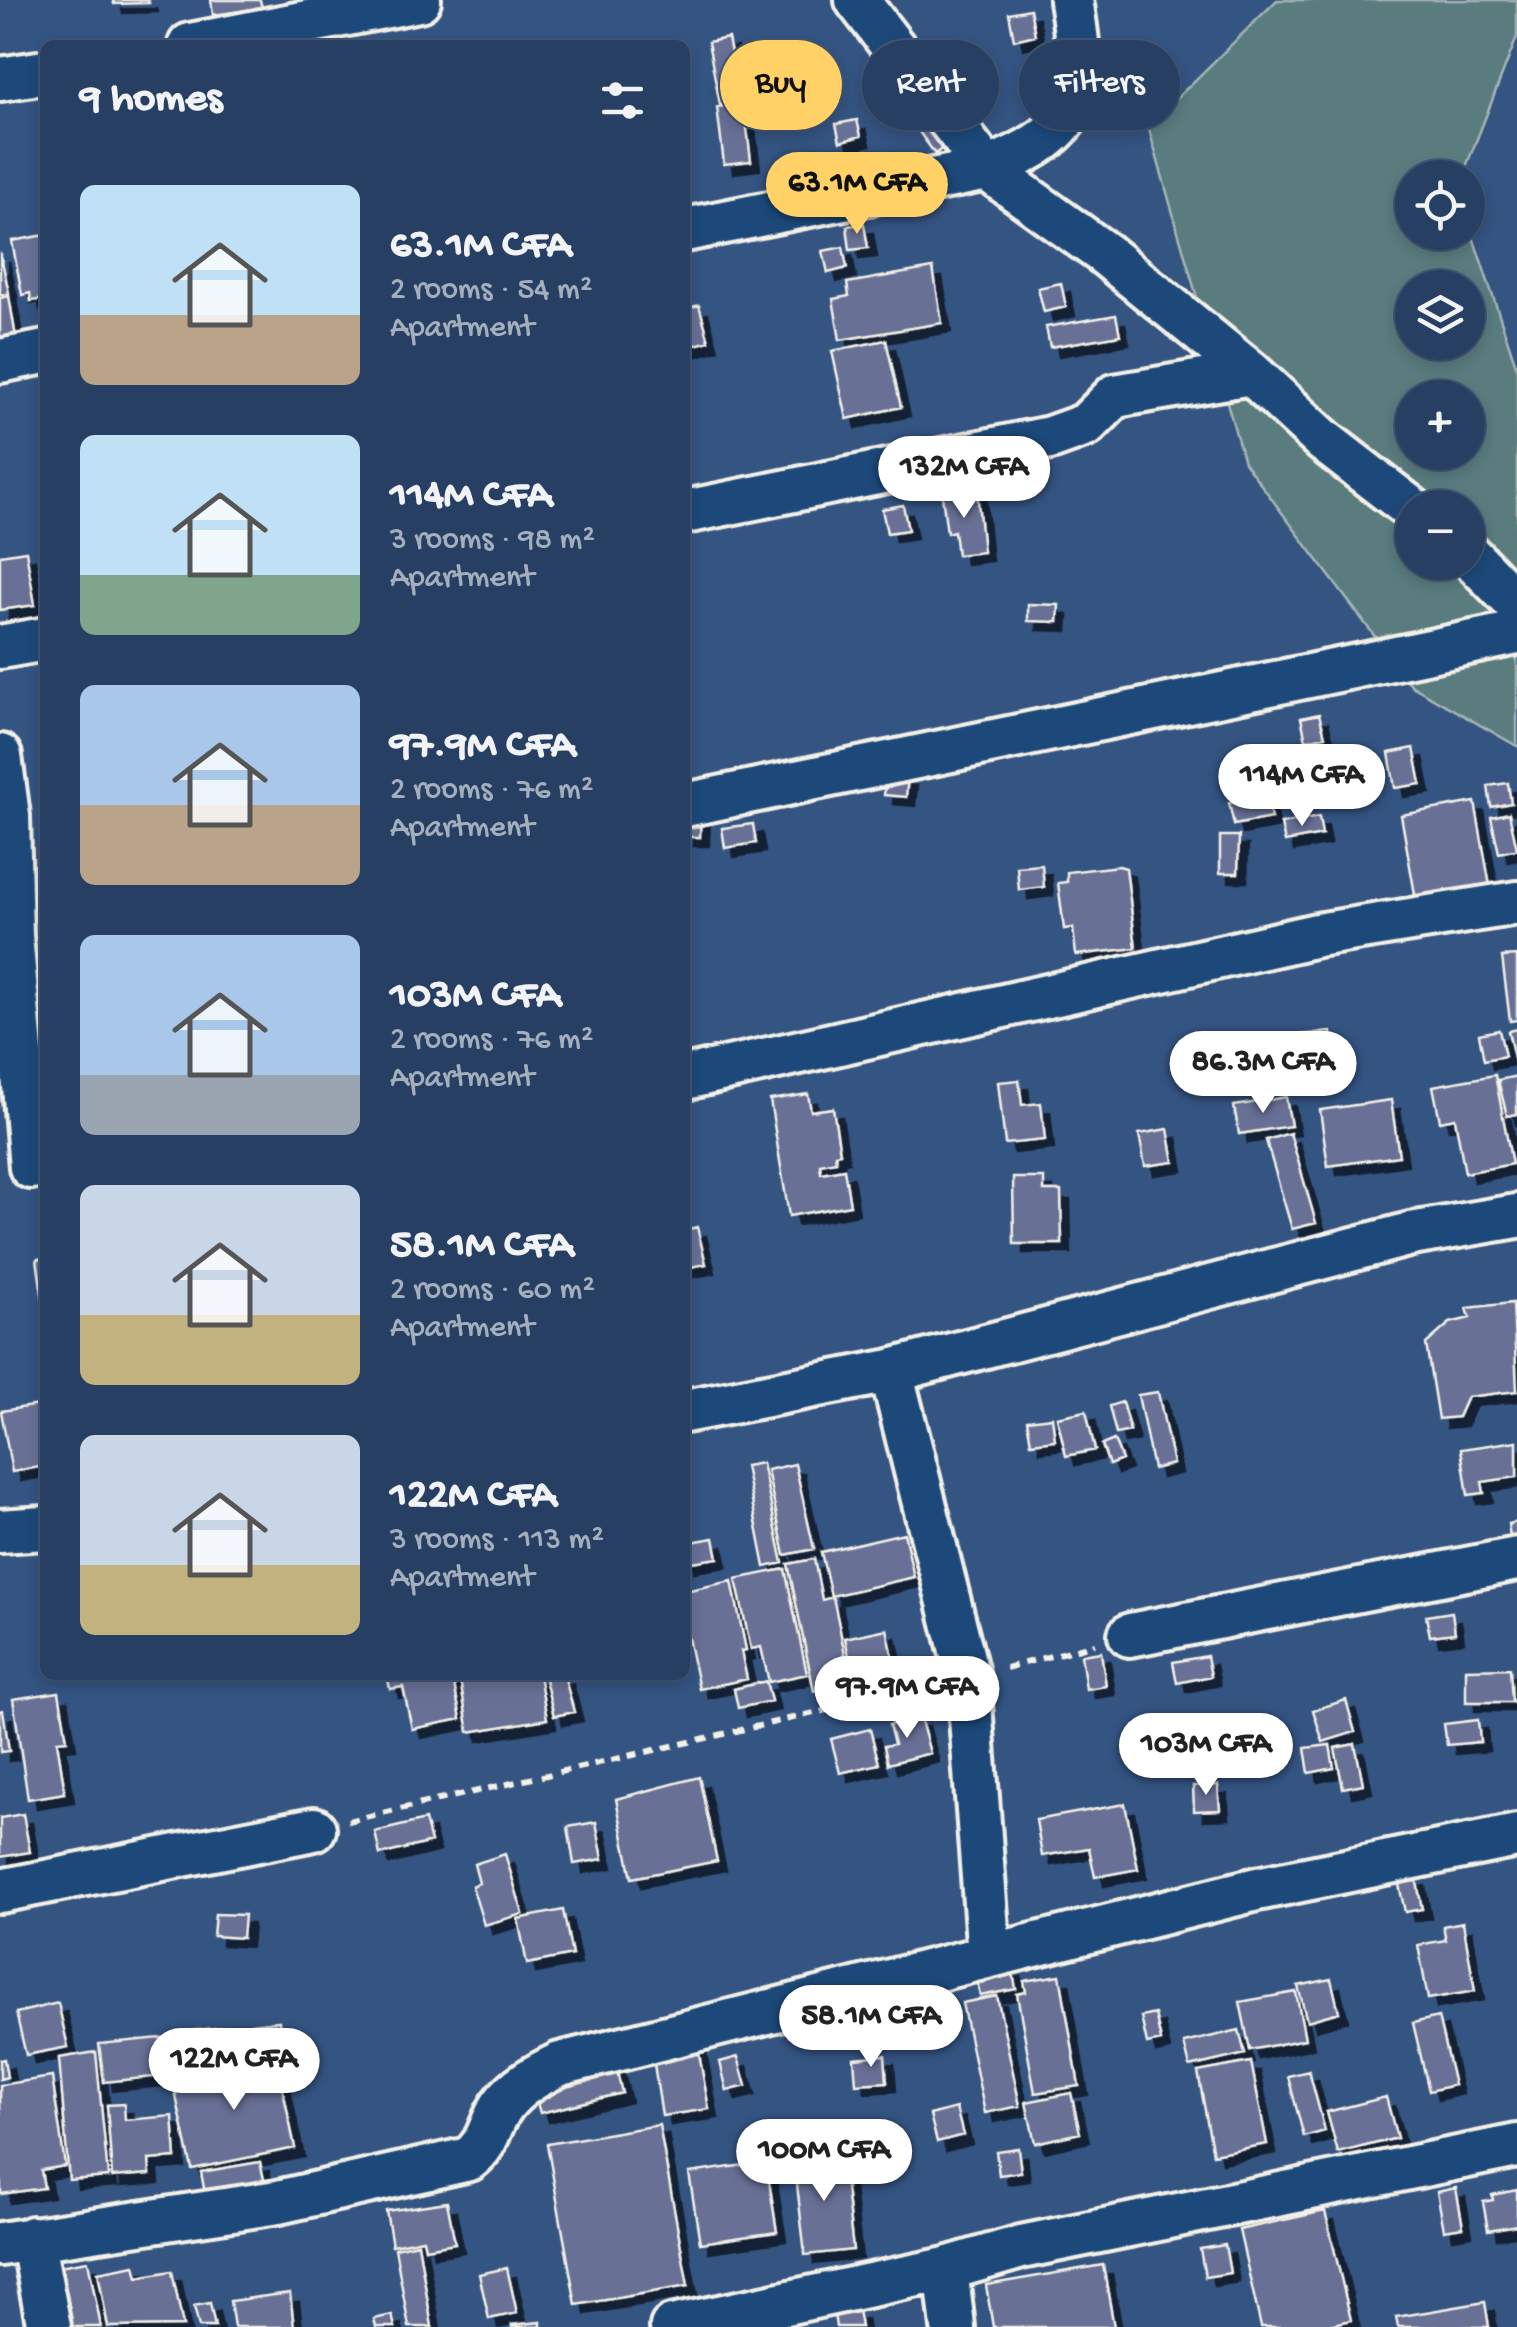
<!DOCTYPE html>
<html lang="en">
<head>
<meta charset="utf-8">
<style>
	body { margin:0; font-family:"Gochi Hand",sans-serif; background:#334a6b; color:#f1f3f6; height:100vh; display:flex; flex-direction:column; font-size:38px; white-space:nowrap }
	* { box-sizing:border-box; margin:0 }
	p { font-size:32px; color:#a4afbe }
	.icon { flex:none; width:55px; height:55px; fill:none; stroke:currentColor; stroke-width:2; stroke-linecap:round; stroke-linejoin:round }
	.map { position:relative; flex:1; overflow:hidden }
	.panel { position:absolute; left:40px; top:40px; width:650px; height:1640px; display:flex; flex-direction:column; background:#273f62; border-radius:15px; box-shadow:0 5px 15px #0003,0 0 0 2px #435877 }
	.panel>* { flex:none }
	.guide { position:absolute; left:720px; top:40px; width:645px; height:90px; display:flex; gap:20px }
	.fabs { position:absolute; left:1395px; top:160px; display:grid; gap:20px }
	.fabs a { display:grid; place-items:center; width:90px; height:90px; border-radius:50%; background:#273f62; box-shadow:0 5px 15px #0003,0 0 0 2px #435877; font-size:50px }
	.price { position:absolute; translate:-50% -85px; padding:0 22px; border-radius:35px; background:#fff; color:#222; font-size:32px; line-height:65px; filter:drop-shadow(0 2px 5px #0008) }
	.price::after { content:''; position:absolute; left:50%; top:60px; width:30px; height:22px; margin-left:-15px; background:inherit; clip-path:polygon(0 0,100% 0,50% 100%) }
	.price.on { background:#ffd166; color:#111 }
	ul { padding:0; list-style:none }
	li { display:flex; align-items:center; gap:30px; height:250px; padding:0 40px }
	li span { display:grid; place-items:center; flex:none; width:280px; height:200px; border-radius:15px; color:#555 }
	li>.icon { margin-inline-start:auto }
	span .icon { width:120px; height:120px; fill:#fffc; stroke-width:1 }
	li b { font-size:42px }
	h2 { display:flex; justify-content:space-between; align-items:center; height:120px; padding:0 40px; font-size:42px }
	.tag { padding:0 35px; border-radius:45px; background:#273f62; box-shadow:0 5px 15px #0003,0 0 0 2px #435877; font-size:35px; line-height:90px }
	.tag.on { background:#ffd166; color:#111 }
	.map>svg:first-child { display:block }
	.green { fill:#5a7b7f; stroke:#a7b6b4; stroke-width:2.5; fill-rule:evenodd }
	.building { fill:#677096; stroke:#f4f1e8; stroke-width:2.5; filter:url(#shadow) }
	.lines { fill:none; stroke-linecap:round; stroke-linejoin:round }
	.street-casing { stroke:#f4f1e8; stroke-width:50 }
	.path { stroke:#f4f1e8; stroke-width:6; stroke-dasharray:10 8; stroke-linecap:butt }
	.street { stroke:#1f4a7a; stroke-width:42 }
</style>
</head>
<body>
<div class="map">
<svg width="1517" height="2327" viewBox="0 0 1517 2327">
	<defs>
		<filter id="shadow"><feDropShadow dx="9" dy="9" stdDeviation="0" flood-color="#0009"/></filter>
	</defs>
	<rect width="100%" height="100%" fill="#345482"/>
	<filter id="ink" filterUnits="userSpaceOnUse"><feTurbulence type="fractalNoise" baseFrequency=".01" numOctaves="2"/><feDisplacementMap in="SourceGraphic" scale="20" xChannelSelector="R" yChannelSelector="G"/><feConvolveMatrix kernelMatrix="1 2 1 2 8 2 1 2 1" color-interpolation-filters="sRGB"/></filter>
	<g filter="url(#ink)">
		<!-- green -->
		<path class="green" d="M1277,0H1517V37L1462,177L1412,178V232H1468V222L1517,368V746L1412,686L1244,462L1148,126ZM1412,288H1468V342H1412ZM1412,398H1468V452H1412ZM1412,508H1468V562H1412Z"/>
		<!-- building -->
		<path class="building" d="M113,0H148L149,3L114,4Z
			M211,0H260L262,8L213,15Z
			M1030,9L1035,35L1014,40L1009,13Z
			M728,38L740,101L720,105L708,42Z
			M920,96L952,141L935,154L902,108Z
			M744,104L751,161L724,164L717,107Z
			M857,120L861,136L840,142L836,124Z
			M864,224L868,248L850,250L847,226Z
			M45,235V299L31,301L30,293L22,295L12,241Z
			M843,247L847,268L828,273L823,251Z
			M0,252L9,293L0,295Z
			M933,268L942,323L840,340L833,299L849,296L847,283Z
			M1061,283L1066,307L1044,312L1038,288Z
			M9,296L18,350L0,353V298Z
			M699,305L709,341L685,348V309Z
			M1116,315L1120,335L1050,347L1046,327Z
			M886,340L901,407L847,419L832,351Z
			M977,491L983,552L957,555L954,531L947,533L942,495Z
			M903,505L908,530L887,533L882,509Z
			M26,551L35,605L0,610V555Z
			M1028,604L1059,605L1058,622L1028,621Z
			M1319,714L1325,736L1306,740L1301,718Z
			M1414,748L1421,784L1395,788L1389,753Z
			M886,775L908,777L906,797L884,795Z
			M1508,783L1511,803L1491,807L1488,786Z
			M1266,795L1271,818L1234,825L1229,803Z
			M1475,802L1490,886L1416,900L1401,815Z
			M685,806L701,807L700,837H685Z
			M1509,813L1517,849L1499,853L1491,817Z
			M1319,817L1322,835L1285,842L1281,824Z
			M753,824L756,843L725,848L722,828Z
			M1220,836H1239L1238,873H1220Z
			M1042,865L1044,887L1019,890L1017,867Z
			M1119,866L1126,868L1136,948L1076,955L1073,928L1064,929L1058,883L1067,882V872Z
			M1517,956V1020L1510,1021L1502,957Z
			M1517,1029V1066H1516L1508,1031Z
			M1499,1030L1505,1056L1484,1060L1479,1034Z
			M1331,1032L1335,1078L1291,1082L1287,1036Z
			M1495,1075L1512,1164L1465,1173L1455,1118L1440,1121L1433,1086Z
			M1517,1076V1114L1507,1116L1498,1080Z
			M1019,1080L1022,1105L1041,1103L1045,1140L1005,1144L998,1082Z
			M808,1094L811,1111L833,1108L840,1153L835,1154L836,1161L820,1164L821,1173L844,1169L850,1205L789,1216L770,1100Z
			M1286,1097L1291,1126L1239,1134L1234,1106Z
			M1391,1100L1399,1156L1328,1166L1320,1110Z
			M1168,1129L1174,1162L1145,1166L1139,1134Z
			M1290,1133L1316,1223L1292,1229L1266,1140Z
			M1013,1178H1044V1191H1061L1062,1244H1014Z
			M697,1227L706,1264L685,1268V1230Z
			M45,1232V1300L43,1301L37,1259L45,1258Z
			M1513,1303L1517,1391L1467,1397L1458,1417L1438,1419L1426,1344L1450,1323L1470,1318L1467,1308Z
			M1158,1392L1173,1464L1153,1469L1138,1395Z
			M1122,1402L1130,1431L1116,1434L1109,1406Z
			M45,1404V1466L12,1472L1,1411Z
			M1086,1411L1095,1450L1066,1456L1057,1417Z
			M1052,1417L1055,1440L1031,1443L1027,1420Z
			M1114,1440L1122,1460L1109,1465L1102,1445Z
			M1517,1441V1477L1482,1482L1484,1493L1468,1495L1461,1449Z
			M762,1463L783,1563L765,1567L745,1466Z
			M795,1464L814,1549L785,1555L767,1470Z
			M1517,1522V1536L1510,1537L1508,1524Z
			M904,1533L914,1577L831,1596L821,1552Z
			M714,1538L718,1558L685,1563V1543Z
			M814,1559L822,1600L833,1597L851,1683L814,1691L788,1564Z
			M785,1569L807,1674L769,1682L761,1647L751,1649L736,1579Z
			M732,1581L746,1650L741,1651L747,1679L699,1689L685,1624V1591Z
			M1452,1612L1455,1633L1430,1636L1426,1616Z
			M887,1629L898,1680L856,1689L845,1638Z
			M1101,1652L1106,1686L1086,1689L1081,1655Z
			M1207,1656L1211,1676L1177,1683L1173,1662Z
			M1510,1668L1512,1702H1466V1669Z
			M387,1675H452L461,1719L412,1729L403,1687L390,1689Z
			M487,1675H539L547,1719L469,1732L460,1680Z
			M544,1675H564L574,1712L554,1716Z
			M766,1681L771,1701L738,1708L734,1689Z
			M59,1692L67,1740L57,1741L65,1793L28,1799L13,1699Z
			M1346,1700L1355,1732L1323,1742L1313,1710Z
			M3,1710L9,1751L0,1752V1711Z
			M920,1717L930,1753L888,1764L884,1746L894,1744L889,1725Z
			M1478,1720L1480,1742L1447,1745L1444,1724Z
			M870,1729L879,1764L840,1773L831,1739Z
			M1355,1744L1363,1784L1343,1788L1335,1748Z
			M1330,1745L1334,1768L1309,1773L1305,1748Z
			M699,1777L717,1861L632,1878L616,1799Z
			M1218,1785L1220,1810L1194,1811L1193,1786Z
			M1125,1804L1138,1869L1095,1877L1089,1848L1042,1856L1036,1820Z
			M23,1814L30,1852L0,1857V1818Z
			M425,1820L431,1842L380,1855L375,1832Z
			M596,1822L603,1859L574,1864L568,1827Z
			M505,1854L523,1914L484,1925L472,1886L479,1883L474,1864Z
			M1416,1877L1422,1909L1405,1912L1398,1880Z
			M563,1910L572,1955L527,1964L518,1919Z
			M215,1914L244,1915L242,1938L213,1936Z
			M1463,1922L1475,1991L1428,1999L1418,1945L1446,1940L1443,1926Z
			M1012,1968L1016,1989L980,1996L976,1975Z
			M1060,1975L1079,2086L1035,2093L1017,1994L1026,1992L1024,1981Z
			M1331,1979L1339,2012L1307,2021L1298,1986Z
			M1296,1992L1305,2039L1250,2050L1240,2002Z
			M997,1996L1020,2106L985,2113L962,2003Z
			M58,2003L68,2047L26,2055L16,2013Z
			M1155,2014L1161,2041L1147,2044L1141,2017Z
			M1438,2017L1454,2085L1429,2091L1413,2023Z
			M279,2021L282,2051L180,2061L177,2032Z
			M1239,2030L1245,2054L1190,2067L1184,2043Z
			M170,2037L174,2075L104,2082L99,2044Z
			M697,2043L709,2109L662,2116L652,2051Z
			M96,2052L108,2177L69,2180L59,2058Z
			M885,2055L887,2082L856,2084L854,2058Z
			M276,2056L295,2148L192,2169L172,2078Z
			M738,2057L746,2086L727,2091L720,2062Z
			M4,2059L7,2077L0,2079V2060Z
			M1251,2062L1267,2144L1213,2154L1198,2072Z
			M615,2064L622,2093L540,2113L532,2085Z
			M1309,2071L1325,2131L1304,2137L1288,2076Z
			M52,2077L65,2166L41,2170L44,2188L1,2194L0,2085Z
			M1071,2093L1080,2133L1035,2143L1026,2102Z
			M1386,2097L1397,2138L1338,2153L1327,2112Z
			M124,2104L125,2120L173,2116L176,2158L149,2160L150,2174L112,2177L107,2105Z
			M956,2108L963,2135L937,2142L930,2115Z
			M659,2125L688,2286L576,2305L547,2144Z
			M1018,2148L1021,2172L999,2175L996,2151Z
			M842,2152L853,2250L805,2255L794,2158Z
			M260,2162L265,2184L205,2194L201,2172Z
			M766,2162L777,2232L700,2243L689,2173Z
			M1456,2188L1463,2227L1444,2230L1437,2192Z
			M1517,2190V2225L1488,2230L1483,2202L1493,2200L1492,2195Z
			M447,2202L455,2243L425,2248L423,2239L392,2245L386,2211Z
			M1325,2211L1351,2320L1322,2327H1261L1239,2230Z
			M418,2243L432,2327H409L395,2248Z
			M1225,2245L1230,2273L1205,2277L1200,2249Z
			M88,2261L101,2327H70L59,2266Z
			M135,2265L138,2277L172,2271L183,2326L108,2327L98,2272Z
			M1103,2265L1114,2327H993L986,2285Z
			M507,2268L517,2313L489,2319L479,2274Z
			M290,2293L294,2327H234L230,2301Z
			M1485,2302L1489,2327H1398L1396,2317Z
			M210,2303L215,2327H199L194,2306Z
			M858,2310L861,2327H836L834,2314Z
			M392,2315L395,2327H376L374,2319Z
			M541,2322V2327H512V2325Z"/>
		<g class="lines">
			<!-- street casing -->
			<g class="street-casing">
				<path id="street" d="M857,0L987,169L1105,254L1251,373L1324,441L1412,509
					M190,45L419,0
					M0,79L45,72
					M685,230L987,169C1085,130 1087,97 1071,0
					M0,361L45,352
					M685,512L1050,438L1086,425L1115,396L1251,373
					M1468,554L1517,604
					M0,647L45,639
					M0,756L8,816L11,935L31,1167
					M685,805L1517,633
					M685,1078L1317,935L1517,903
					M891,1371L968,1678L989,1956
					M685,1411L891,1371L1411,1234L1517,1216
					M0,1531L45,1528
					M1130,1635L1517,1559
					M0,1891L314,1829
					M32,2238L49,2327
					M0,2244L278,2202L469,2159C490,2143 488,2126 502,2106C516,2086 539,2074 560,2064L1257,1889L1517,1836
					M946,2269L953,2327
					M672,2327L946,2269L1021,2247L1517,2146"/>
			</g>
			<!-- path -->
			<path class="path" d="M1006,1668L1095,1644
				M348,1821L931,1686"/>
			<!-- street -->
			<use href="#street" class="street"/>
		</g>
	</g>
</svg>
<div class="fabs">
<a><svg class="icon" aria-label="locate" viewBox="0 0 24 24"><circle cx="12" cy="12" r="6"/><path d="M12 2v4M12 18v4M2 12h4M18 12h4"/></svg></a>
<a><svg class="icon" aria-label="layers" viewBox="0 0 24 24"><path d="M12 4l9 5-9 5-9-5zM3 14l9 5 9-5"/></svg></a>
<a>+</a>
<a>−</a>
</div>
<b class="price on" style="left:857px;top:237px">63.1M CFA</b>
<b class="price" style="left:964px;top:521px">132M CFA</b>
<b class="price" style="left:1302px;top:829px">114M CFA</b>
<b class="price" style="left:1263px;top:1116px">86.3M CFA</b>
<b class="price" style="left:907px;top:1741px">97.9M CFA</b>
<b class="price" style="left:1206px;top:1798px">103M CFA</b>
<b class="price" style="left:871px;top:2070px">58.1M CFA</b>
<b class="price" style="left:234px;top:2113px">122M CFA</b>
<b class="price" style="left:824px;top:2204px">100M CFA</b>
<div class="guide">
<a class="tag on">Buy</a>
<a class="tag">Rent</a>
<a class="tag">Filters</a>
</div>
<section class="panel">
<h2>9 homes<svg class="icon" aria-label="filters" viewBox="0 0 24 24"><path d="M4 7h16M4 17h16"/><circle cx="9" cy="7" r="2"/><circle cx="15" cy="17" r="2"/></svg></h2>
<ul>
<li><span style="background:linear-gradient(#bfe0f5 65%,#b9a48a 0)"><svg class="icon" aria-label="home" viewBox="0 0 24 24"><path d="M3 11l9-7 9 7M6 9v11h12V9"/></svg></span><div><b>63.1M CFA</b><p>2 rooms · 54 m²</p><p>Apartment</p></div></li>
<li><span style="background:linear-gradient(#bfe0f5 70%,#7fa58c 0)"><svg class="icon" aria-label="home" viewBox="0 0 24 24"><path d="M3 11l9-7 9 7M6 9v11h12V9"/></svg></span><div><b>114M CFA</b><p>3 rooms · 98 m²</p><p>Apartment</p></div></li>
<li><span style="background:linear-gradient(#a9c7e8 60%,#b9a48a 0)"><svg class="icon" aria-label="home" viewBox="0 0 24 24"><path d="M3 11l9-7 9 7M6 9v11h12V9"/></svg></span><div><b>97.9M CFA</b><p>2 rooms · 76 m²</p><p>Apartment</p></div></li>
<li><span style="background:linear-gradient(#a9c7e8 70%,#9aa5b1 0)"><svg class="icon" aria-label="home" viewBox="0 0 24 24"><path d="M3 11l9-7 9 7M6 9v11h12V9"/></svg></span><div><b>103M CFA</b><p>2 rooms · 76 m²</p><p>Apartment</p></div></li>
<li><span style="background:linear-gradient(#c9d6e8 65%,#c2b280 0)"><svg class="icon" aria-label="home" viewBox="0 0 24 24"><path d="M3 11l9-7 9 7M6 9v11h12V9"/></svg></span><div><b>58.1M CFA</b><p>2 rooms · 60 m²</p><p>Apartment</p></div></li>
<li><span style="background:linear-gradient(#c9d6e8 65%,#c2b280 0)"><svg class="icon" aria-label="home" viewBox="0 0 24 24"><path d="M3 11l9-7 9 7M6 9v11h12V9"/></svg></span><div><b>122M CFA</b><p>3 rooms · 113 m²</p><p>Apartment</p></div></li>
</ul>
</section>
</div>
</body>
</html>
